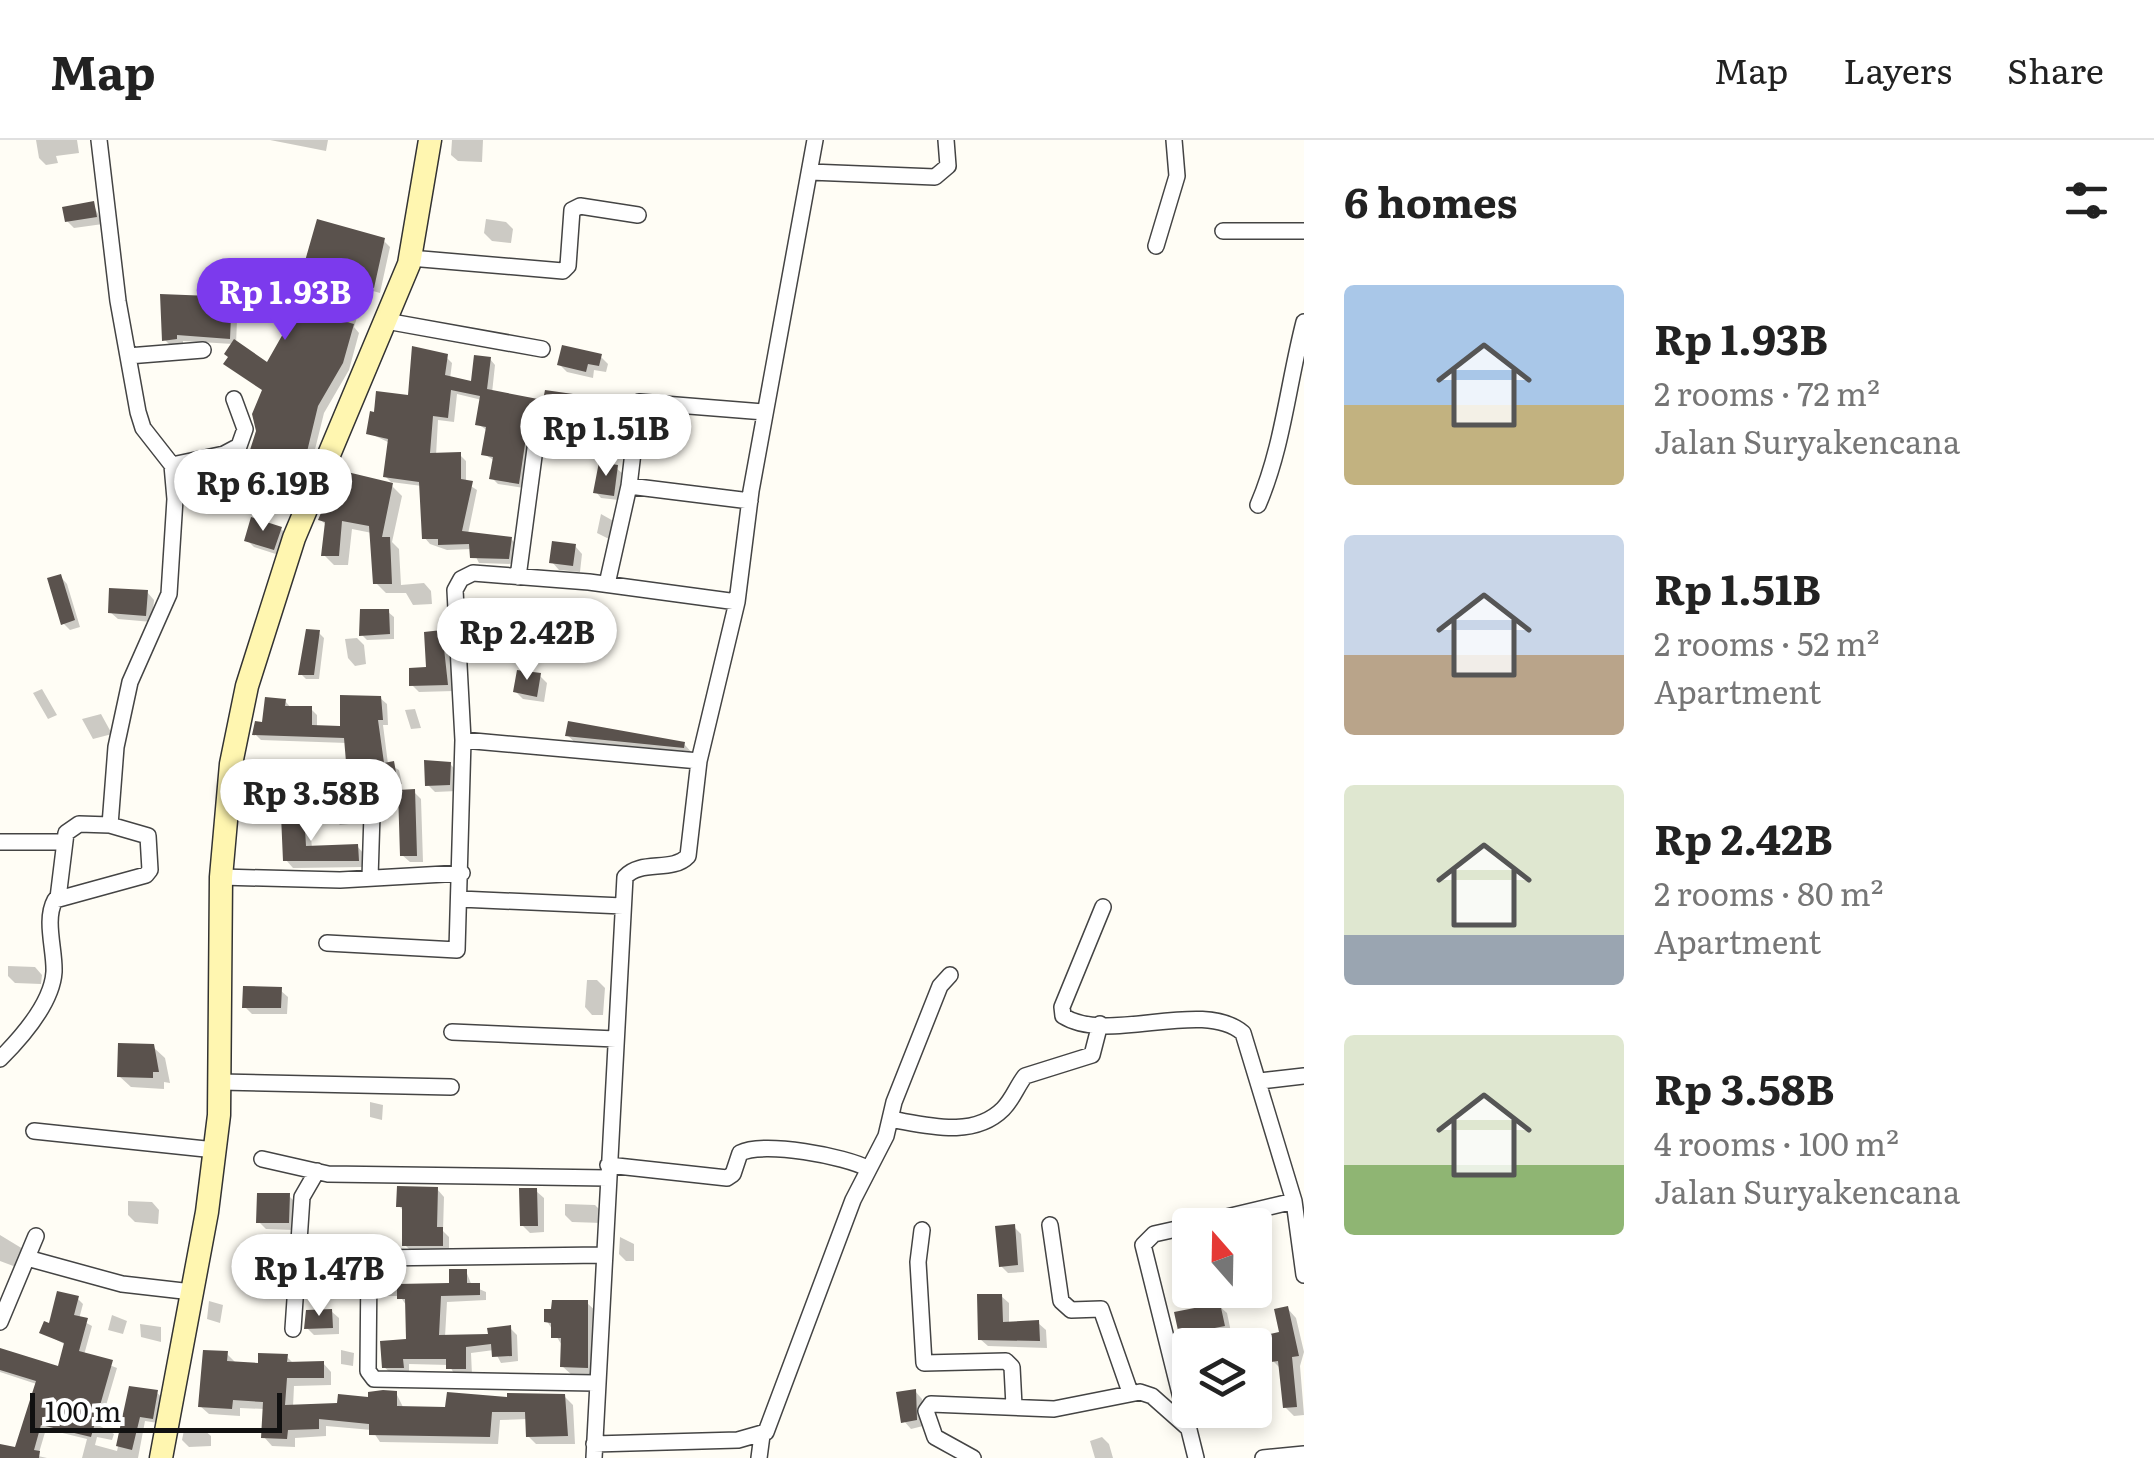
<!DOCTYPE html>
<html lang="en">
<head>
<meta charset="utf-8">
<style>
	body { margin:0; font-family:Literata,serif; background:#f2f2f2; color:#222; height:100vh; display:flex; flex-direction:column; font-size:38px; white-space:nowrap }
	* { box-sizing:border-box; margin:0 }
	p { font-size:32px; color:#767676 }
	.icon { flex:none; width:55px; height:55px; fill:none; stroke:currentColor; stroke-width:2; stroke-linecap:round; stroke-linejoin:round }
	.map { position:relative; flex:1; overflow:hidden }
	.details { display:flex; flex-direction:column; background:#fff; width:850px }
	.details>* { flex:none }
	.needle { width:65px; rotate:340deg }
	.fabs { position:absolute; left:1172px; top:1068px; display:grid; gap:20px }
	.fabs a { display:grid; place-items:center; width:100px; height:100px; border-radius:10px; background:#fff; box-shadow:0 5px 15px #0003; font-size:50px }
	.scale { position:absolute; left:30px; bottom:25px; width:252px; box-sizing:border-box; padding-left:10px; border:5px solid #111; border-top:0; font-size:28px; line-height:35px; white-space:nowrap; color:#111; -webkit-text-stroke:8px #fff; paint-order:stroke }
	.price { position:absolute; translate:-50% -85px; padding:0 22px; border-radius:35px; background:#fff; color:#222; font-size:32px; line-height:65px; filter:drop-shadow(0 2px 5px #0008) }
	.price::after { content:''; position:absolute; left:50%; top:60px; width:30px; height:22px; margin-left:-15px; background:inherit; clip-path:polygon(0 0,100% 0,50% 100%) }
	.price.selected { background:#7c3aed; color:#fff }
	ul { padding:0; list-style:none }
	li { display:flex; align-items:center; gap:30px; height:250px; padding:0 40px }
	li span { display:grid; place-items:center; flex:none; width:280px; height:200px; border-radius:10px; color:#555 }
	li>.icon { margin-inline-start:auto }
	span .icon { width:120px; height:120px; fill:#fffc; stroke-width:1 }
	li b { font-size:42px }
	h2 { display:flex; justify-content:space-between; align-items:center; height:120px; padding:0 40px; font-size:42px }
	header { display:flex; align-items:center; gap:60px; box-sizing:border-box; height:140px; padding:0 50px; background:#fff; border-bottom:2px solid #e0e0e0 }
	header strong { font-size:48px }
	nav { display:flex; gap:55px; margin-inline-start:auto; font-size:35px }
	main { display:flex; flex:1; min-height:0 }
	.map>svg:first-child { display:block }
	.shadow { fill:#0003; fill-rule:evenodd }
	.building { fill:#5a524d }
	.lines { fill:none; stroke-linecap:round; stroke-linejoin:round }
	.street-casing { stroke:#444; stroke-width:18 }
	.secondary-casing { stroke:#333; stroke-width:25 }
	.street { stroke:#fff; stroke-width:15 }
	.secondary { stroke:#fff6b0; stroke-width:22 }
</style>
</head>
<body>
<header>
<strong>Map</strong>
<nav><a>Map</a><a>Layers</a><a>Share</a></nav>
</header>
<main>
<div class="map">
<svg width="1304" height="1318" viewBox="0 0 1304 1318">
	<rect width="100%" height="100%" fill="#fffdf5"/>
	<!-- shadow -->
	<path class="shadow" d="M36,0H77L79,13L56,16L58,23L46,25L39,18Z
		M270,0H328L326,11Z
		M452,0H483L482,22L458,21L451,15Z
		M93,64L103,84L74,88L67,81Z
		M486,79L506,82L513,89L511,103L492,101L484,93Z
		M383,100L390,107L380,153L366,149L354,187L359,193L349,230L324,273L304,354L282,348L275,342L277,333L255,327L248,363L239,361L232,355L234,342L222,334L244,322L252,311L265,251L233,204L183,201V205L171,206L164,199L213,159L216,129L278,144L305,160L313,134L306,127ZM238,158L274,170L272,174L290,187L268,225L236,204Z
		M600,216L608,224L606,232L594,230L593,238L567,232L560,225Z
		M446,217L452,223L450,239L473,244L490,219L495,225L492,253L545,263L572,256L578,262L575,281L536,276L524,348L498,344L492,338L495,321L484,314L488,291L478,284L482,260L457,254L454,282L438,280L436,316L460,315L466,321V343L477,350L468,394L511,399L517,405L514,424L479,423L472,409L447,410L430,404L424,397L422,346L391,342L385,336L390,303L369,293L378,254L410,258Z
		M616,328L622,333L619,360L601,358L596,352Z
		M392,346L402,356L392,402L399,409L401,445L424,443L431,451L432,464L413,465L406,453H386L376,443L372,393L352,389L348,425H334L324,415L327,386L321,380Z
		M601,374L617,383L613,401L597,393Z
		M281,389L288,396L282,416L254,407L247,400Z
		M575,406L582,414L580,432L559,430L552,422Z
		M60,436L67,444L80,487L70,490L63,483Z
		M147,452L154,460L152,482L118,479L110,472Z
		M388,472L394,477V499L367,500L362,495Z
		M319,493L324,498L319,539H306L301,534Z
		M441,493L448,500L454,551L419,552L412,545L429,529Z
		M357,498L364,505L366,524L355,526L348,518L345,499Z
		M540,536L547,543L544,562L523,559L516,552Z
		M42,549L57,575L48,579L33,553Z
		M380,558L387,564L388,585H383L388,624L399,630L402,644L366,649L358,627L349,621L347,603L261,600L255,594L285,561L292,569H311L317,575V588H342Z
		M415,569L421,588L411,589L405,570Z
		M101,574L112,594L93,599L82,579Z
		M567,595L684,604L695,616L579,606Z
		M450,624L457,631V651L435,652L427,644Z
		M282,632L290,639L289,651L256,647L249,640Z
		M414,652L421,659L423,722H410L402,715Z
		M358,662L366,669L367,682L340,685L333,678L332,665Z
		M303,675L310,683L312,709L357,706L364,714L365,727L293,728L286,720Z
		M8,826L35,827L42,835L41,844L15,843L8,836Z
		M587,840H597L605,848L603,875H592L585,867Z
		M280,850L288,857L287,874H252L245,867Z
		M153,907L165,918L170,943L164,942V949L131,947L119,936Z
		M370,962L383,965L382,980L370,977Z
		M437,1049L444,1057L443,1091L449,1097V1112H412L405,1105V1072L399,1066Z
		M536,1051L544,1058V1092L530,1093L522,1085Z
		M289,1056L296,1063L295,1090L266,1089L259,1082Z
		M128,1061L152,1062L159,1070L158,1084L135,1082L128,1075Z
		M565,1064L595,1065L602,1072V1083L572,1082L565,1075Z
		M1014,1087L1021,1094L1024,1132L1008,1133L1001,1126Z
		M0,1095L23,1109L16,1127L0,1121Z
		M620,1097L634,1104V1121H626L619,1114Z
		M348,1109L356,1116V1144L335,1145L328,1137Z
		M396,1131L402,1137L401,1146H452L466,1131L472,1146L486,1152V1160L447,1162L445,1197L491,1196L510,1188L517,1195L518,1221L501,1223L494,1210L471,1213L472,1235H455L449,1225L409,1224V1234L391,1233L384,1227L408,1201L406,1165L400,1156H388L382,1150L383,1132Z
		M1001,1156L1009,1163V1184L1038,1183L1046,1190L1047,1208L988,1206L980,1199Z
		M78,1159L83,1164L79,1179L92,1186L84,1215L117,1228L100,1286L114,1294L112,1300L97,1297L95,1305L117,1311L131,1249L157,1253L163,1258L158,1283L145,1281L138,1318H82L87,1299L46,1289L38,1316L47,1318H0V1306L17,1309L31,1267L91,1262L0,1232V1210L60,1229L66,1205L42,1192Z
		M209,1161L223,1165L220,1183L207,1179Z
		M587,1163L598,1173L597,1237L573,1236L562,1226L563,1207L547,1181Z
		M1219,1166L1227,1173L1231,1192L1188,1201L1181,1194Z
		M1288,1169L1296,1178L1304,1212L1300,1226L1304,1275L1294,1276L1285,1267L1281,1229L1273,1221Z
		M331,1171L339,1178V1194L314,1195L307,1188Z
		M112,1175L127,1181L123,1194L108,1190Z
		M140,1184L161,1187V1202L141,1197Z
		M341,1210L354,1213L353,1226L341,1224Z
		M227,1214L235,1222L260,1226L287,1217L294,1224L323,1223L331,1232V1245L294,1246L293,1267L340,1265L396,1253L404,1269H447L564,1256L573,1265L575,1304H536L528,1296V1279L500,1280L498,1304L380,1302L372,1290L326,1286V1296L295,1298V1307L272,1306L264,1297L265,1269L240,1268V1276L209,1274L200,1266Z
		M915,1251L922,1259L923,1286L911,1289L904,1281Z
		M203,1289L211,1296V1306L189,1307L182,1300L184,1290Z
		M1102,1297L1109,1304L1113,1318H1095L1090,1301Z"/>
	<!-- building -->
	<path class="building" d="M94,61L97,77L65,82L62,67Z
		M317,79L385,98L374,148L360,144L347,182L354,184L343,223L318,266L298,349L272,342L276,329L249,322L242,358L229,356L232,338L219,335L221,326L242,320L250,310L256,291L252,274L262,250L223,224L228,217L224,214L234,199L267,222L288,185L270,175L272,167L232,153L230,199L177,195V199L162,201L160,154L211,156L214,126L240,129L279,142L277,147L303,157L312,130L303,128Z
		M562,205L602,214L599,226L588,224L586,232L557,225Z
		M412,206L448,214L445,235L471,241L474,215L491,217L487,249L543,260L545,250L573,254L570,277L530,271L519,344L489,339L493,317L481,315L486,287L475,285L480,256L451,250L448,278L433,276L430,313L461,312V339L473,341L462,391L512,397L509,419L470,418L469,404L438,405V399H422L419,342L383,337L388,299L366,294L370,271L374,272L376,251L408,255Z
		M599,322L618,325L614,356L593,353Z
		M339,330L393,343L382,397H390L392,444H373L369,386L342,381L339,416H321L325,382L318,380Z
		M251,377L282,387L274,410L244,401Z
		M552,401L576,404L573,426L549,423Z
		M61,434L75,480L61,485L47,438Z
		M109,448L148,450L146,476L108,473Z
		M360,469H389L390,494L359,496Z
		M306,489L320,490L314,535H298Z
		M442,490L448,545L409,546V528L426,527L424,492Z
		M517,530L541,533L537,557L513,552Z
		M340,555L381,556L383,580H378L384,623L394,621L397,638L358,644L354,622H346L344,598L252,595L255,581L262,582L265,557L286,559L285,566H312V585L340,586Z
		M568,581L685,602L684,608L565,596Z
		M424,620L451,622L450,645L425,646Z
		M248,625L284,630L282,645L246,641Z
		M415,649L417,716H400L398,650Z
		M304,673L306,706L358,704L359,721H283L281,675Z
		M243,846L282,847L281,868H242Z
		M118,903L154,904L159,932H153V938L117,937Z
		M397,1046L438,1047L437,1087H443V1106H402V1067H396Z
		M519,1048H537L538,1086H520Z
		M257,1053H290L289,1083H256Z
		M1015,1084L1018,1125L999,1127L995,1086Z
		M325,1107H349L350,1138H325Z
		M449,1129H467V1143H480V1155L441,1156L439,1195L488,1194L487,1188L511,1185L512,1216L492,1217L491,1204L466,1207V1229H446V1219H403L404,1228H382L380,1201L406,1199L405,1159H397V1144L449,1143Z
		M57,1151L79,1156L74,1175L88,1178L79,1211L113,1220L91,1297L41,1285L34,1310L40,1311L39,1318H0V1304L15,1307L36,1241L0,1230V1208L58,1226L64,1203L39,1193L44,1181L49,1183Z
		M977,1154H1002L1003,1182L1039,1180L1040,1201L978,1200Z
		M552,1160H588V1228L560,1227L561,1198H551V1183L544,1182V1169H551Z
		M1220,1163L1225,1186L1179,1195L1174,1172Z
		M1288,1166L1299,1216L1292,1217L1297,1267L1283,1268L1278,1221L1271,1222L1265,1195L1279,1192L1274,1169Z
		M332,1169L333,1188L304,1189L306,1170Z
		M203,1210L228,1211L227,1221L258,1223V1213L288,1214L287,1222L324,1221V1238H287L285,1265L337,1263L338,1254L368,1257V1252L383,1250L397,1251V1266L445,1267L447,1252L507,1257V1253L565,1254L568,1296L526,1297L525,1272H492L490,1297L369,1295V1284L319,1279V1289L288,1290L287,1299L261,1298L263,1262L233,1260L232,1269L198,1267Z
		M129,1246L158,1250L153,1279L140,1277L132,1310L116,1306Z
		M916,1249L917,1280L901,1283L896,1252Z"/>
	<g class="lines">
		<!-- street casing -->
		<g class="street-casing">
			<path id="street" d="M810,32L935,37L948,26L946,0
				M1223,91H1304
				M1156,106L1177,36L1174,0
				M410,118L563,131L568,126L572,70L580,66L638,75
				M386,181L542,209
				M128,216L203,210
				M172,325L224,314L239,306L245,289L234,259
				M629,346L750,361
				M1258,365C1283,307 1288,244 1304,182
				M518,437L538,286L634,304
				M607,444L629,346L639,262L765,272
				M463,600L699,621
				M0,702H63
				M221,737L340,740L462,733
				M370,738L372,674
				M58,758L66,693L79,684L110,685
				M460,759L623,766
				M1103,767L1062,867L1063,876C1109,905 1202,858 1243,893L1294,1061L1304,1135
				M327,803L457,810L463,600L455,450L461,439L473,433L589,442L737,462
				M452,892L616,899
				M0,919C21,898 52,863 54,832C55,810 44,780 55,760L146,735L150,730L148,696L110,685L116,607L130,542L169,454L175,359L172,325L143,288L138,272L118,161L99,0
				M1260,941L1304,936
				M220,942L451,947
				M890,979C926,985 973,999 1003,969C1013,959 1017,946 1025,936L1092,915L1100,884
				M34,991L215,1010
				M262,1019L328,1034L607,1038
				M608,1025L727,1038L733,1034L740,1013C764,1001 845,1016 869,1029
				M1050,1085L1061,1161L1071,1170L1101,1169L1130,1252
				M1193,1085L1294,1061
				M1190,1086L1154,1094L1143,1105L1196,1318
				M922,1090L918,1122L924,1223L1006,1221L1012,1227L1014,1266
				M27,1118L122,1144L192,1152
				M0,1182L36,1096
				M293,1189L302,1057L317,1031
				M595,1243L374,1239L368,1231L369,1124L375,1118L602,1115
				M594,1304L738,1300L766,1292L853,1060L886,996L894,962L940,846L950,835
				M594,1318L625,737C641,719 672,733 688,716L699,621L737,462L751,351L815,0
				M759,1318L762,1295
				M973,1318L935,1297L926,1271L931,1264L1054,1269L1140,1252L1152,1256L1187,1287
				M1263,1318L1304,1314"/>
		</g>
		<!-- secondary casing -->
		<g class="secondary-casing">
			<path id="secondary" d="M161,1318L207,1072L219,975L221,737L231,624L247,546L294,398L409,124L430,0"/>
		</g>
		<!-- street -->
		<use href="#street" class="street"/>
		<!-- secondary -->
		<use href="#secondary" class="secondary"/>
	</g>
</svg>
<div class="fabs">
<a><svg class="needle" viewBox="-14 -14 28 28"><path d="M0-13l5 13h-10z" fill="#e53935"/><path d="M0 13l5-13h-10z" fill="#767676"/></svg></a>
<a><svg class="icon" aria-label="layers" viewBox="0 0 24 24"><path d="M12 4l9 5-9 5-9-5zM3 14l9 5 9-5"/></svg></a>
</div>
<div class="scale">100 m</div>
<b class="price selected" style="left:285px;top:203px">Rp 1.93B</b>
<b class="price" style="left:606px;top:339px">Rp 1.51B</b>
<b class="price" style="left:263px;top:394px">Rp 6.19B</b>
<b class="price" style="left:527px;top:543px">Rp 2.42B</b>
<b class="price" style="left:311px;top:704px">Rp 3.58B</b>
<b class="price" style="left:319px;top:1179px">Rp 1.47B</b>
</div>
<section class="details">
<h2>6 homes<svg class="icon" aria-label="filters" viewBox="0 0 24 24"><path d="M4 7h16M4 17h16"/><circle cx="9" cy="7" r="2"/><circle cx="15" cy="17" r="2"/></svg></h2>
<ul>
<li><span style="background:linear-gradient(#a9c7e8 60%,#c2b280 0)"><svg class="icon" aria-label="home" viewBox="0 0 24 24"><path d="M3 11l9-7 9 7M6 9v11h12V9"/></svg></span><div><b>Rp 1.93B</b><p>2 rooms · 72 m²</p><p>Jalan Suryakencana</p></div></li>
<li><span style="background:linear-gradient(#c9d6e8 60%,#b9a48a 0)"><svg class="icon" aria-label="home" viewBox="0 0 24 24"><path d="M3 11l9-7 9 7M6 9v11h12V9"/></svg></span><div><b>Rp 1.51B</b><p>2 rooms · 52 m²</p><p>Apartment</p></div></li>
<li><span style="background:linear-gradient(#dfe7d0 75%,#9aa5b1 0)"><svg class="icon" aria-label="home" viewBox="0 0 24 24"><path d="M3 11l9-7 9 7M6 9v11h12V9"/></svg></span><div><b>Rp 2.42B</b><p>2 rooms · 80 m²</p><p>Apartment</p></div></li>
<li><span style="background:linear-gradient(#dfe7d0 65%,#8fb573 0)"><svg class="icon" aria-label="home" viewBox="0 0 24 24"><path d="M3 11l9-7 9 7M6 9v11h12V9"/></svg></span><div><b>Rp 3.58B</b><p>4 rooms · 100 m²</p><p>Jalan Suryakencana</p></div></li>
</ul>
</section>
</main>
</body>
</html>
